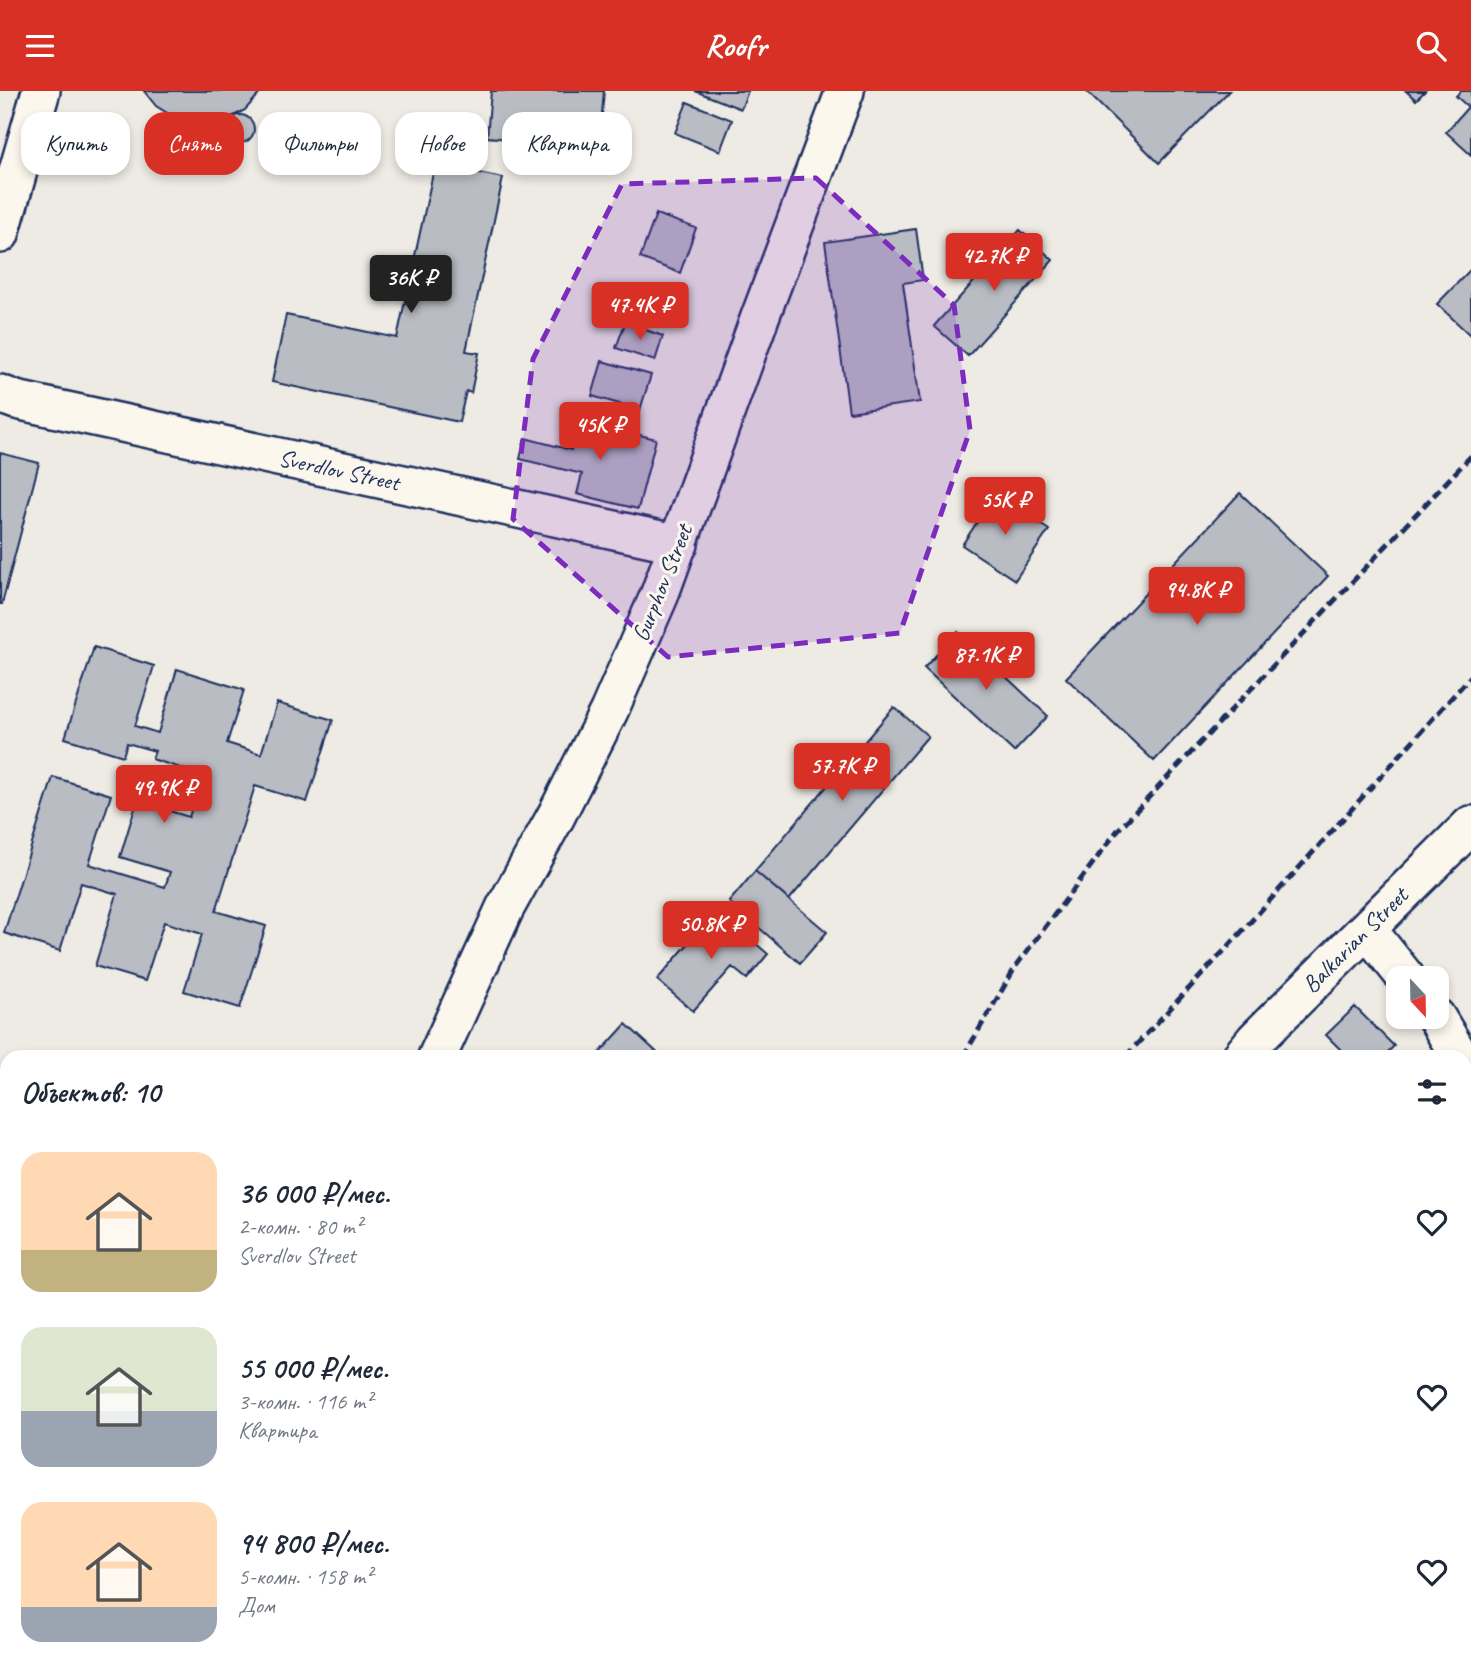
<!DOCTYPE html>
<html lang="ru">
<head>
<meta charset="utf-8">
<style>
	body { margin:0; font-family:Caveat,sans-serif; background:#f6f6f7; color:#1f2937; height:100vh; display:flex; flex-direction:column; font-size:26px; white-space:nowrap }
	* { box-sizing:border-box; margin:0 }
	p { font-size:23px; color:#747a83 }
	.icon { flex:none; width:38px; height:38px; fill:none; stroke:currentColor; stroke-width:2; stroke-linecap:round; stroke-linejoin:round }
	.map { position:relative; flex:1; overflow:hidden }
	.drawer { position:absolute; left:0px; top:959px; width:1472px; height:625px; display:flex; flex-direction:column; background:#fff; border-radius:21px 21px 0 0; box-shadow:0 4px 10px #0003 }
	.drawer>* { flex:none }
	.hud { position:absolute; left:21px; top:21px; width:700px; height:63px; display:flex; gap:14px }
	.needle { width:46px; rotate:158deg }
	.controls { position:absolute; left:1386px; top:875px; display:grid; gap:14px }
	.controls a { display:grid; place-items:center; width:63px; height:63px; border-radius:14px; background:#fff; box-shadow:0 4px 10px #0003; font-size:35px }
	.price { position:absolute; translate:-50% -60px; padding:0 16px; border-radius:7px; background:#d93025; color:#fff; font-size:23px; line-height:46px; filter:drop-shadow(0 2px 4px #0008) }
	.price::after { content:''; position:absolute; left:50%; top:42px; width:21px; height:16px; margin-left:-10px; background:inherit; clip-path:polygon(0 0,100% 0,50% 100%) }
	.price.on { background:#222; color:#fff }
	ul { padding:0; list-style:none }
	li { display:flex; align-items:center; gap:21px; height:175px; padding:0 21px }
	li span { display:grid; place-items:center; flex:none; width:196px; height:140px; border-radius:21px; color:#555 }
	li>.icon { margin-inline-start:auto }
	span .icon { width:84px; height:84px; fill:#fffc; stroke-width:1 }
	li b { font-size:30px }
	h2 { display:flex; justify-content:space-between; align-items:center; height:84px; padding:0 21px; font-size:30px }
	.chip { padding:0 24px; border-radius:21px; background:#fff; box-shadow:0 4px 10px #0003; font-size:24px; line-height:63px }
	.chip.on { background:#d93025; color:#fff }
	header { display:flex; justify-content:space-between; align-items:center; height:91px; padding:0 21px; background:#d93025; color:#fff; font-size:32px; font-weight:600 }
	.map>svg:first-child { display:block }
	.building { fill:#b9bcc3; stroke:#1b2f5e; stroke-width:2 }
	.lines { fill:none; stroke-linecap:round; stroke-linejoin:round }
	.minor-casing { stroke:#1b2f5e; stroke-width:42 }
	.minor { stroke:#fbf7ec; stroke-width:37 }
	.rail { stroke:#1b2f5e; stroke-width:5; stroke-dasharray:10 5; stroke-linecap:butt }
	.marked { fill:#7b2cbf; fill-opacity:0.2; stroke:#7b2cbf; stroke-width:5; stroke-dasharray:14 9; stroke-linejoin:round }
	.labels { text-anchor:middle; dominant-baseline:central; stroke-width:6; stroke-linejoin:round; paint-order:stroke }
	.street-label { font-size:24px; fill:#1b2f5e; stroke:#fbf7ec }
</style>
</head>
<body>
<header><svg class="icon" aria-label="menu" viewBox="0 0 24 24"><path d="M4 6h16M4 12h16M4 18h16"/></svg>Roofr<svg class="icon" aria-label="search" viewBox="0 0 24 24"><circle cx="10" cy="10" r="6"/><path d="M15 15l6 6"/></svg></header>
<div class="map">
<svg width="1471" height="1583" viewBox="0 0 1471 1583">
	<rect width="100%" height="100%" fill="#eeebe4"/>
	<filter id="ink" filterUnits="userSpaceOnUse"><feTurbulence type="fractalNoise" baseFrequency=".0143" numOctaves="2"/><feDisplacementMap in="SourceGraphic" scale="14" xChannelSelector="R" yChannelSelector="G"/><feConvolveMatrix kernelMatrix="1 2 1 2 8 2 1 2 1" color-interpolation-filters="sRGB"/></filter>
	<g filter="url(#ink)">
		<!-- building -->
		<path class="building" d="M144,0H262L245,19L224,30L200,33L177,28L156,15Z
			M491,0H604L599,56L487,46Z
			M695,0H748L741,18Z
			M1086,0H1229L1159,72Z
			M1406,0H1425L1416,9Z
			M1461,0H1471V64L1446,41L1468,16L1456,5Z
			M687,11L732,29L720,60L675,42Z
			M226 38a14 14 0 1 1 28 0a14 14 0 1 1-28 0Z
			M435,73L503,87L466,260L479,262L471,302L466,300L459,331L272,291L286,224L397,247Z
			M656,123L696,137L680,182L640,167Z
			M916,138L923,189L903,192L920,311L849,321L825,151Z
			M1020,139L1053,169L968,265L934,235Z
			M1471,178V245L1437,213Z
			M625,232L663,245L655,270L616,257Z
			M602,270L651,284L640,319L592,305Z
			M578,329L656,348L638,418L577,403L582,383L520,368L525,347L571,359Z
			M0,362L39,372L2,513H0Z
			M1240,402L1328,485L1154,670L1066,587Z
			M995,404L1049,439L1015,489L962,454Z
			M958,541L1048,625L1014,661L924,577Z
			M94,556L154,575L135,635L158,642L177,578L244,599L227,652L261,663L277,612L333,629L307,711L255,695L216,820L266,835L240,917L184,900L202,843L164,831L145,890L95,875L117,803L81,792L60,860L4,842L53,686L111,704L89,773L165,796L170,781L120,766L137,710L189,726L202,684L152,668L155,660L127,652L123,665L65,647Z
			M894,616L928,645L789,809L755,780Z
			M755,780L827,841L800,872L729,811Z
			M717,819L768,863L747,888L732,876L693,920L657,889Z
			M1355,916L1394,955L1383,966H1342L1345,963L1326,944Z
			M626,933L662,966H596Z
			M0,987L7,994V1073L0,1067Z
			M7,1345V1438L0,1445V1353Z
			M119,1577H225L232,1583H119Z
			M726,1577H777L771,1583H720Z
			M951,1577H986L981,1583H958Z"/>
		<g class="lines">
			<!-- minor casing -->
			<g class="minor-casing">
				<path id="minor" d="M0,143L41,0
					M0,303L16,309L679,453
					M1367,838L1406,887
					M1436,926L1460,966
					M437,966L505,817L556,725L609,620L659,505L760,226L845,0
					M1241,966L1255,949L1471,734
					M0,1124L7,1130
					M1465,1185L1471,1021
					M1465,1449H1471
					M0,1533L7,1526
					M278,1577L283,1583
					M930,1577L937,1583
					M1436,1583V1577"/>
			</g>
			<!-- minor -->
			<use href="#minor" class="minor"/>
			<!-- rail -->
			<path class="rail" d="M963,966L1016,875L1117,740L1471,365
				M1125,966L1237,846L1471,585
				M550,1583L555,1577
				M673,1583L679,1577"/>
		</g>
	</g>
	<!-- marked area -->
	<path class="marked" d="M816,87L954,214L970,339L900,542L668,566L513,428L533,268L622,93Z"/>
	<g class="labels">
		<!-- street labels -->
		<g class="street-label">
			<text transform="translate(339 379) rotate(12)">Sverdlov Street</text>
			<text transform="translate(662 492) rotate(-68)">Gurphov Street</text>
			<text transform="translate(1355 849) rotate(-45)">Balkarian Street</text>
		</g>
	</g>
</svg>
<div class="controls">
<a><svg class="needle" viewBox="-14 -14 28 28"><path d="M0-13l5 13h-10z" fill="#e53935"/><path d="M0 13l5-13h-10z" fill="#747a83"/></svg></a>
</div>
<b class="price" style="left:994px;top:202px">42.7K ₽</b>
<b class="price on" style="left:411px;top:224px">36K ₽</b>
<b class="price" style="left:640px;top:251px">47.4K ₽</b>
<b class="price" style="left:600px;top:371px">45K ₽</b>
<b class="price" style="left:1005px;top:446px">55K ₽</b>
<b class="price" style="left:1197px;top:536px">94.8K ₽</b>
<b class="price" style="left:986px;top:601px">87.1K ₽</b>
<b class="price" style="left:842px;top:712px">57.7K ₽</b>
<b class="price" style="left:164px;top:734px">49.9K ₽</b>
<b class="price" style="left:711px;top:870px">50.8K ₽</b>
<div class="hud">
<a class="chip">Купить</a>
<a class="chip on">Снять</a>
<a class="chip">Фильтры</a>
<a class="chip">Новое</a>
<a class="chip">Квартира</a>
</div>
<section class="drawer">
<h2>Объектов: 10<svg class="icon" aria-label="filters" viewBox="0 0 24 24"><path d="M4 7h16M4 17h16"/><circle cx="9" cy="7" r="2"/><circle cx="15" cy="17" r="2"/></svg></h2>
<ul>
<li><span style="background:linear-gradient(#ffd9b3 70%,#c2b280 0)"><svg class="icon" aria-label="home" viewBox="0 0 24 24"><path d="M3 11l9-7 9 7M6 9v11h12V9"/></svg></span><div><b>36 000 ₽/мес.</b><p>2-комн. · 80 m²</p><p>Sverdlov Street</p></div><svg class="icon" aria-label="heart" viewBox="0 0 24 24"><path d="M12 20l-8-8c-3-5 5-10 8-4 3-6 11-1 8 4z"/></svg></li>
<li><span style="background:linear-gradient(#dfe7d0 60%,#9aa5b1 0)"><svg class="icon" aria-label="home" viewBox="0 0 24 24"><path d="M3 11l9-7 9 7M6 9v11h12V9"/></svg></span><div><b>55 000 ₽/мес.</b><p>3-комн. · 116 m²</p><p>Квартира</p></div><svg class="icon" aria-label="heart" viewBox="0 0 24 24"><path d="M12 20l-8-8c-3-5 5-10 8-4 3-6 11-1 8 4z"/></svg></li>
<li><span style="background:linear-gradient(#ffd9b3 75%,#9aa5b1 0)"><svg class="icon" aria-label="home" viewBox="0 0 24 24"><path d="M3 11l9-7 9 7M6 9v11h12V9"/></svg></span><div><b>94 800 ₽/мес.</b><p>5-комн. · 158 m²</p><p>Дом</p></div><svg class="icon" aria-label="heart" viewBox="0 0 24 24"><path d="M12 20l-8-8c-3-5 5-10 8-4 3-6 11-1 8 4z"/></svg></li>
</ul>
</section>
</div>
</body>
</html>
